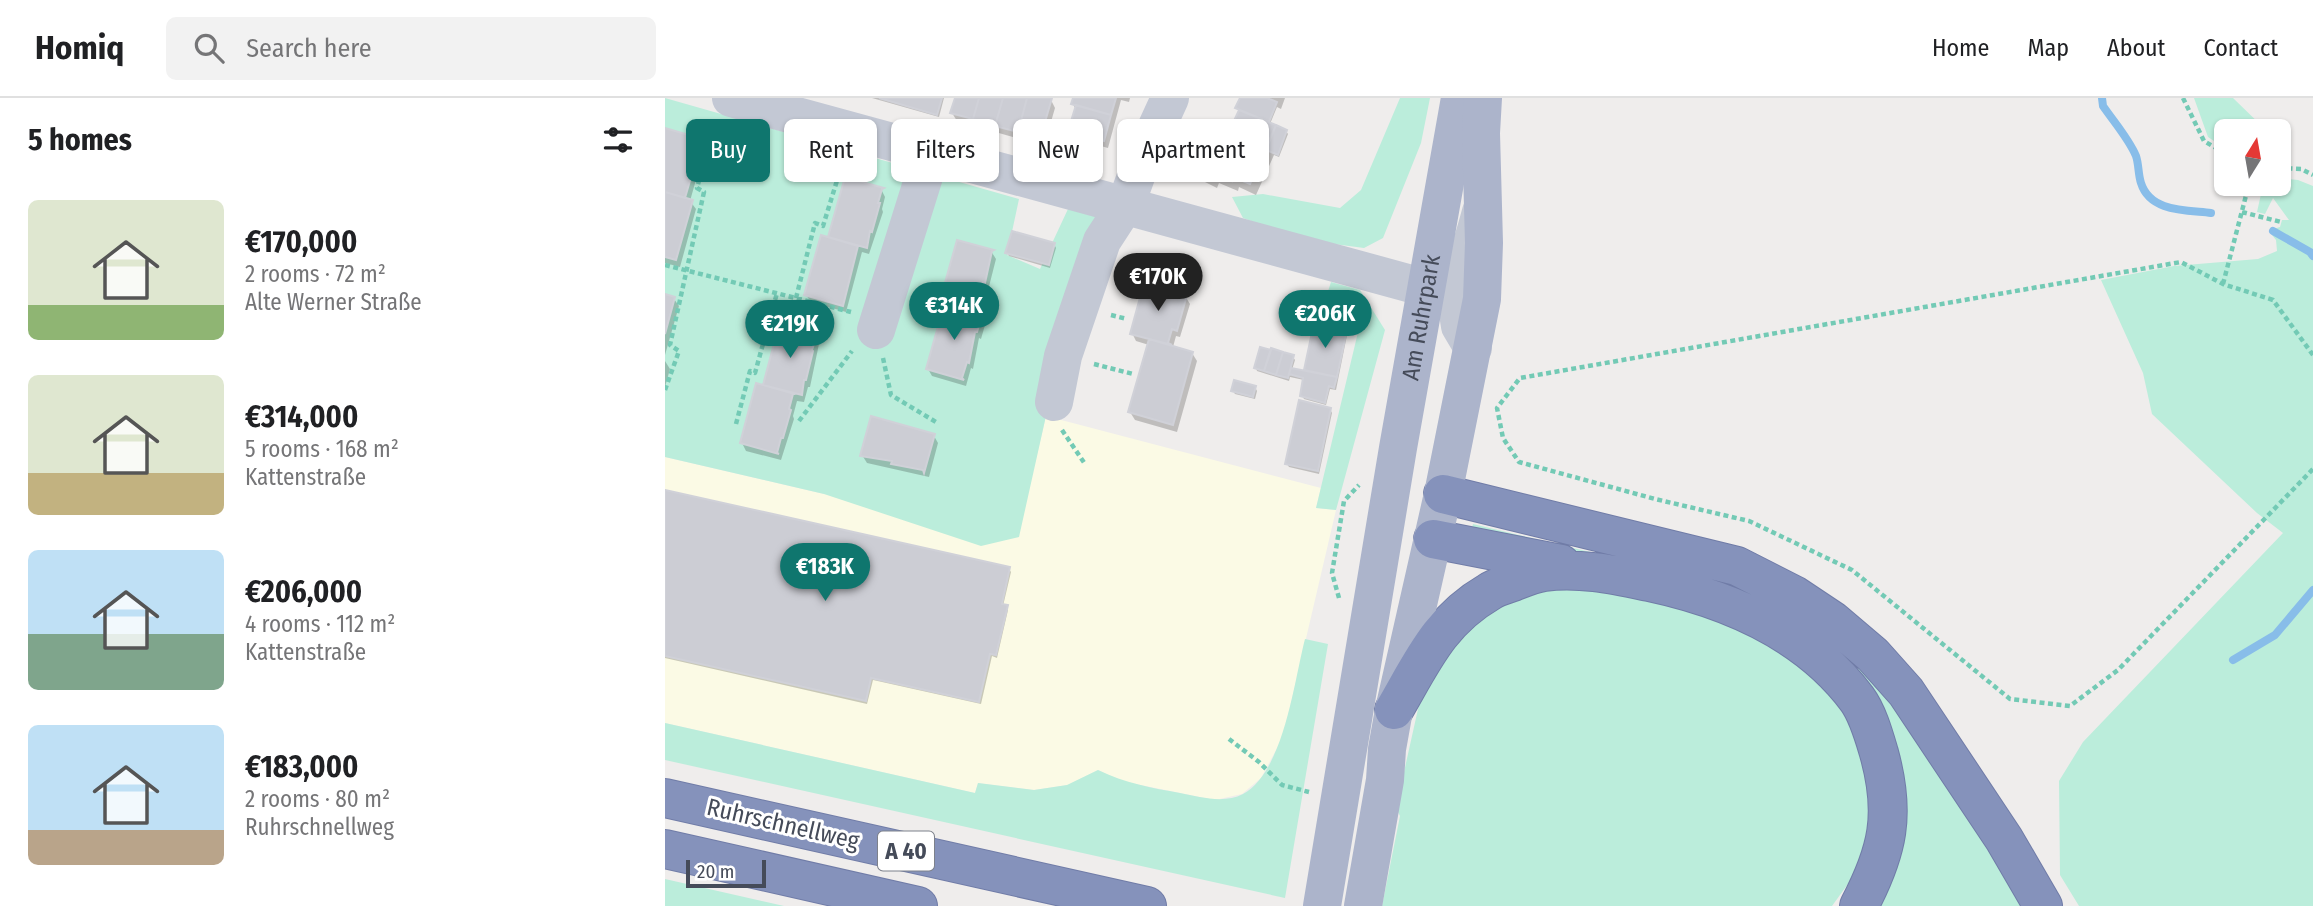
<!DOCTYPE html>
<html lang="en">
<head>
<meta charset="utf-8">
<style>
	body { margin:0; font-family:"Fira Sans Condensed",sans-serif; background:#f2f2f2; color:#202124; height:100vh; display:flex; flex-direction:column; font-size:26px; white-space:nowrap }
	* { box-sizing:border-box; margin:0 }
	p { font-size:23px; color:#757577 }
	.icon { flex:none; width:38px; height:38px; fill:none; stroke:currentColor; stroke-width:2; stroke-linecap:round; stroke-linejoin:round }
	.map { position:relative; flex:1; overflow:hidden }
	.side { display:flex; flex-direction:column; background:#fff; width:665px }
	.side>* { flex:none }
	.guide { position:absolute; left:21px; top:21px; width:665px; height:63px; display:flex; gap:14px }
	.needle { width:46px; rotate:11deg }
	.tools { position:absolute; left:1549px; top:21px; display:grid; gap:14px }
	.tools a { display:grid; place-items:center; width:77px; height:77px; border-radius:10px; background:#fff; box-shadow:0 2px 5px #0004; font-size:35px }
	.scale { position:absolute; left:21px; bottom:18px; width:80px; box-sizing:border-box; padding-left:7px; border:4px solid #454b59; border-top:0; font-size:19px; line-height:24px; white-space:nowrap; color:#454b59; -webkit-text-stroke:5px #fff; paint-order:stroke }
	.price { position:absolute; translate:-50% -60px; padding:0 16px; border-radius:24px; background:#0f766e; color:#fff; font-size:23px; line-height:46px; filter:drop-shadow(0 2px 4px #0008) }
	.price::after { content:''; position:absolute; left:50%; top:42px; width:21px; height:16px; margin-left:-10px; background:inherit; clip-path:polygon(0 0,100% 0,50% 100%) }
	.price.selected { background:#222; color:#fff }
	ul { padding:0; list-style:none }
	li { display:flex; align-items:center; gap:21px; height:175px; padding:0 28px }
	li span { display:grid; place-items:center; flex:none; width:196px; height:140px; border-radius:10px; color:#555 }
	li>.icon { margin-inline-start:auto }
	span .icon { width:84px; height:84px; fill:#fffc; stroke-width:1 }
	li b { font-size:30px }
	h2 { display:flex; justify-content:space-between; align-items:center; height:84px; padding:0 28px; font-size:30px }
	.tag { padding:0 24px; border-radius:10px; background:#fff; box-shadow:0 2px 5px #0004; font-size:24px; line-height:63px }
	.tag.selected { background:#0f766e; color:#fff }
	header { display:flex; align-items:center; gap:42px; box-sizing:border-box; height:98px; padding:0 35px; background:#fff; border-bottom:2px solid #e0e0e0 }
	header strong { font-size:33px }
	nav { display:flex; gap:38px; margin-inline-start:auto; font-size:24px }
	.search { width:490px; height:63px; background:#f2f2f2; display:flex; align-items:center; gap:18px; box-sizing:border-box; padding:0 24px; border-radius:10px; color:#757577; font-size:26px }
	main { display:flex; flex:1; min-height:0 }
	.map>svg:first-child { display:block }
	.commercial { fill:#fbfae5 }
	.green { fill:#bbeddb }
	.shadow { fill:#0003; fill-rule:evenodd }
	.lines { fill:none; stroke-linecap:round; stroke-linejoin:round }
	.stream { stroke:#88bde9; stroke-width:8 }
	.building { fill:#cccdd4; stroke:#d0d1d8; stroke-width:2 }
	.highway-casing { stroke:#707ca7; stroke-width:40 }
	.path { stroke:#73cab5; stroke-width:4.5; stroke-dasharray:5 3.5; stroke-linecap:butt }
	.minor { stroke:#c3c8d4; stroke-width:38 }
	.major { stroke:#acb4cb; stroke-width:38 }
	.highway { stroke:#8592bb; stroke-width:38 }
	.labels { text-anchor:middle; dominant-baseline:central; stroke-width:6; stroke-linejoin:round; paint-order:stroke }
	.shield { fill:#fff; stroke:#7d818b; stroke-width:2 }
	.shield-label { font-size:23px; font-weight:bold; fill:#454b59 }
	.street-label { font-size:24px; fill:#454b59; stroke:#fff }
</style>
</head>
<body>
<header>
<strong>Homiq</strong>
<div class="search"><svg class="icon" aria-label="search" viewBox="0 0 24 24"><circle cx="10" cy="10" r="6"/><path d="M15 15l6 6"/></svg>Search here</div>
<nav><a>Home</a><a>Map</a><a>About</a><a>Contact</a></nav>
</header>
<main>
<section class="side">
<h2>5 homes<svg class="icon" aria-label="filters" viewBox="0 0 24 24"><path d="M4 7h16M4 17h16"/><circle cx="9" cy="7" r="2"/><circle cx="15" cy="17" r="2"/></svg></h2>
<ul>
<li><span style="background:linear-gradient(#dfe7d0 75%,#8fb573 0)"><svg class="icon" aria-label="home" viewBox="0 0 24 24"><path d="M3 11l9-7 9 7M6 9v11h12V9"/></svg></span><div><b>€170,000</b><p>2 rooms · 72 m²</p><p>Alte Werner Straße</p></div></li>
<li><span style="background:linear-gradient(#dfe7d0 70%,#c2b280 0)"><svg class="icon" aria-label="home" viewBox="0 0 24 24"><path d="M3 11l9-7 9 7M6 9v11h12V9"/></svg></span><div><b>€314,000</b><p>5 rooms · 168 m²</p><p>Kattenstraße</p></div></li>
<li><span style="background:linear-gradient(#bfe0f5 60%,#7fa58c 0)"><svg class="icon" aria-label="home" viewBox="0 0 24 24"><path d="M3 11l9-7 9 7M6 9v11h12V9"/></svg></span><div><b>€206,000</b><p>4 rooms · 112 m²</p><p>Kattenstraße</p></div></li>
<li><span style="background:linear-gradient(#bfe0f5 75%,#b9a48a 0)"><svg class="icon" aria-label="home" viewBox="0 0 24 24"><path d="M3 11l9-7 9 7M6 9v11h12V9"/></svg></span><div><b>€183,000</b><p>2 rooms · 80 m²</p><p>Ruhrschnellweg</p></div></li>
</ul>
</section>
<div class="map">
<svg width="1648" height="808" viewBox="0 0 1648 808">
	<rect width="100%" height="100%" fill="#efedec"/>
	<!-- commercial -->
	<path class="commercial" d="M381,318L656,390L651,410L671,412L618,639L596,680L577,696L550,702L535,699L456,683L433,672L403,687L369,692L313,685L310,695L0,625V359L159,396L370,365Z"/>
	<!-- green -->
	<path class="green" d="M0,0L354,101L342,157L375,171L403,111L432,119L381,318L354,439L316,448L159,396L0,359Z
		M735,0H765L756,45L718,140L699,150L639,142L578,120L567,99L598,96L675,110L696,92Z
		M1529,0H1568L1602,33H1561V51L1543,39Z
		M1614,80L1633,82L1648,88V808H1414L1395,777L1394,683L1418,644L1618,435L1592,415L1487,316L1478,275L1436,182L1509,168L1593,161L1612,153L1611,142L1607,137L1608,131L1615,129L1617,122H1624L1608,100L1600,116L1592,114L1598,87L1614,86Z
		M666,184L695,192L720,232L671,412L651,410L694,230L656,215Z
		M808,426L1068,488L1105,505L1138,524L1208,581L1242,622L1359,808H1207L1225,775L1177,568L806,433Z
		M932,487L1047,518L1131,561L1175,606L1207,677L1202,737L1197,758L1188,779L1167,808H717L735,718L731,710L759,584L793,534L855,495Z
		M640,541L663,546L620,800L0,662V625L310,695L313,685L369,692L402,687L433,672C460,685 487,690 515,695C535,699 559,706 578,696C619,674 629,583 640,541Z
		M0,781L119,808H0Z"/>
	<!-- shadow -->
	<path class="shadow" d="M207,0H279L274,19Z
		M291,0H379L386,2L390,10L379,48L292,23L287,15Z
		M409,0H465L464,4L456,2L443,50L410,41L405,33L411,12L408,6Z
		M577,0H620L616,11L612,9L605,26L621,33L623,36L614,59L609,57L591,97L574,89L573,93L554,85L552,90L536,82L529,71L563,40L575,15L572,10ZM536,73L554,81L553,84L536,77Z
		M0,37L36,42L40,50L25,103L31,111L15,169L0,165Z
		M181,82L216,91L220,99L217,111L218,114L204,156L197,154L181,214L146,204L141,197L165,141Z
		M389,146L391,150L385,170L344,158L342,155Z
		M326,153L331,161L316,220L320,227L316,241L314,240L308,271L306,270L301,288L267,278L263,271L279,212L276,206Z
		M0,198L9,201L14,208L0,257Z
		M520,198L525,206L515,239L511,238L508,249L527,255L532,263L512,334L470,322L465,314L484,247L471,243L467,235Z
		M650,227L681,234L682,237L671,292L665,291L661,307L639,301L637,297L639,282L625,279L624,283L592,273L591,270L628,259L630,262L627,272L640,275Z
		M115,230L150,238L154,246L145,289H143L139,304L132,303L128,318L129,321L116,362L81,353L77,345L100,289Z
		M0,263L5,271L0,289Z
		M590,289L592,293L590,301L570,296L568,293Z
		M665,311L667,315L654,376L624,369L622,366Z
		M269,338L273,345L264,379L202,365L197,357Z
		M0,393L344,471L346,474L338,508L343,512L332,560L327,558L316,606L208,582L202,606L0,560Z"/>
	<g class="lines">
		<!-- stream -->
		<path class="stream" d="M1437,0L1438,8C1449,24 1464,41 1471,58C1474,67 1473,76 1476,85C1485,114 1521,112 1546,115
			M1608,133L1645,154L1648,158
			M1568,562L1610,537L1648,492"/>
	</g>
	<!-- building -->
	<path class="building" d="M214,0H277L272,17Z
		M290,0H314L308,21L285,15Z
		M314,0H338L330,28L308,21Z
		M338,0H362L353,34L330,28Z
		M362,0H387L375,41L353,34Z
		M408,0H451L446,17L406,6Z
		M575,0H602L612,4L604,24L570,10Z
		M411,7L446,17L439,43L403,33Z
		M574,12L611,27L585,86L568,79L567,83L547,74L546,79L527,71L544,31L562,38Z
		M611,27L622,32L613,57L601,52Z
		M0,30L37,41L20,100L0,94Z
		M180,79L219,90L217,91L213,105H215L207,134L205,133L202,150L163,139Z
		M0,94L28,102L11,162L0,159Z
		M347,133L390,145L384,167L340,155Z
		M156,137L193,148L178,208L139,197Z
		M292,142L329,152L327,153L320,185L318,184L311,217L274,206Z
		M479,185L522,197L512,233L507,231L503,245L507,247L465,236Z
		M0,196L10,199L0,236Z
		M279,207L317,218L312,234H310L304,265L302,264L297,280L299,282L261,271Z
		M649,225L682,232L672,279L639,272Z
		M114,227L152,237L147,252L148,253L141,282H139L137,297L98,287Z
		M484,241L528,254L508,327L463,314Z
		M595,249L606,252L599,273L589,270Z
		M606,250L618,254L611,277L599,273Z
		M618,254L629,257L623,280L611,277Z
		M626,270L672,279L669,290L664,288L660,305L635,298L638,280L624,276Z
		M569,282L591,288L588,299L566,293Z
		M91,285L130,296H128L124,311L126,312L118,340H116L112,355L114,356L75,345Z
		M634,302L666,310L653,373L620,366Z
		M206,318L270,336L259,375L258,372L226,366L227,363L195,358Z
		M0,392L345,469L337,506L343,507L338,528L331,557L325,556L314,604L206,580L201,603L0,558Z"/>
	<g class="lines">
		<!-- highway casing -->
		<g class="highway-casing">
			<path id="highway" d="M778,396L1072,468L1129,497L1168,523L1208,557L1241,594L1339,741L1378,808
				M768,441L896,466
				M729,612C757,564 774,523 824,494C831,489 840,487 848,484C858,480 869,475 879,474C914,469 950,477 984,484C1064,501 1142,534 1192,601C1203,616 1209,638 1214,655C1231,716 1223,753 1194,808
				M0,700L482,808
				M0,751L253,808"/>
		</g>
		<!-- path -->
		<path class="path" d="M1518,0L1539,43L1561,56
			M1614,70L1636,71L1648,77
			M1577,114L1616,124
			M0,167L186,214
			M1558,186L1584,86
			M131,200L150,125L158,128L178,63
			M446,217L462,221
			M1648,257L1608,202L1558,186L1516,164L855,280L832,310L838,340L854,364L990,401L1084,423L1187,472L1345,601L1405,608L1453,572L1648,371
			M218,260L226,297L271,324
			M429,266L468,276
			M0,292L14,253L5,247L39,94L32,90L50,24
			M134,323L187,253
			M71,326L85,273L90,275L112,195
			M397,332L420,366
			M674,500L667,475L679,403L694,387
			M564,641L594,664L617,687L644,694"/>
		<!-- minor -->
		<path class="minor" d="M66,0L761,190L785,201L793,215L795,228L808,250
			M761,190C802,166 804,159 816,114
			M211,232L266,56
			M389,304L398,258L437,143L461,106L478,59L505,0"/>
		<!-- major -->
		<g class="major">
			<path id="s1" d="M657,808L733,350L795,0"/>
			<path d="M698,808L720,682L722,651L729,612L778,396L817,201L819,145L816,35L818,0"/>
		</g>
		<!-- highway -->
		<use href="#highway" class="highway"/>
	</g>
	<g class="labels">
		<!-- shield labels -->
		<rect class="shield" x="213" y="733.5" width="56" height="39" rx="5"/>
		<g class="shield-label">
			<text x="241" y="753">A 40</text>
		</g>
		<!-- street labels -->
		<g class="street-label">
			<text stroke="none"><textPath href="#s1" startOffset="597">Am Ruhrpark</textPath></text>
			<text transform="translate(118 726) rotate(13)">Ruhrschnellweg</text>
		</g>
	</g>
</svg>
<div class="tools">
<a><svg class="needle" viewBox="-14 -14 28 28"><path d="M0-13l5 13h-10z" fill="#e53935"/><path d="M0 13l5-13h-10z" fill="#757577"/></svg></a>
</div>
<div class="scale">20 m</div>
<b class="price selected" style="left:493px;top:215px">€170K</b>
<b class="price" style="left:289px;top:244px">€314K</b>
<b class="price" style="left:660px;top:252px">€206K</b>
<b class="price" style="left:125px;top:262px">€219K</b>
<b class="price" style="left:160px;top:505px">€183K</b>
<div class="guide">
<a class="tag selected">Buy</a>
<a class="tag">Rent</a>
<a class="tag">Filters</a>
<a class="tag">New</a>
<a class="tag">Apartment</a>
</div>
</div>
</main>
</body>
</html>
